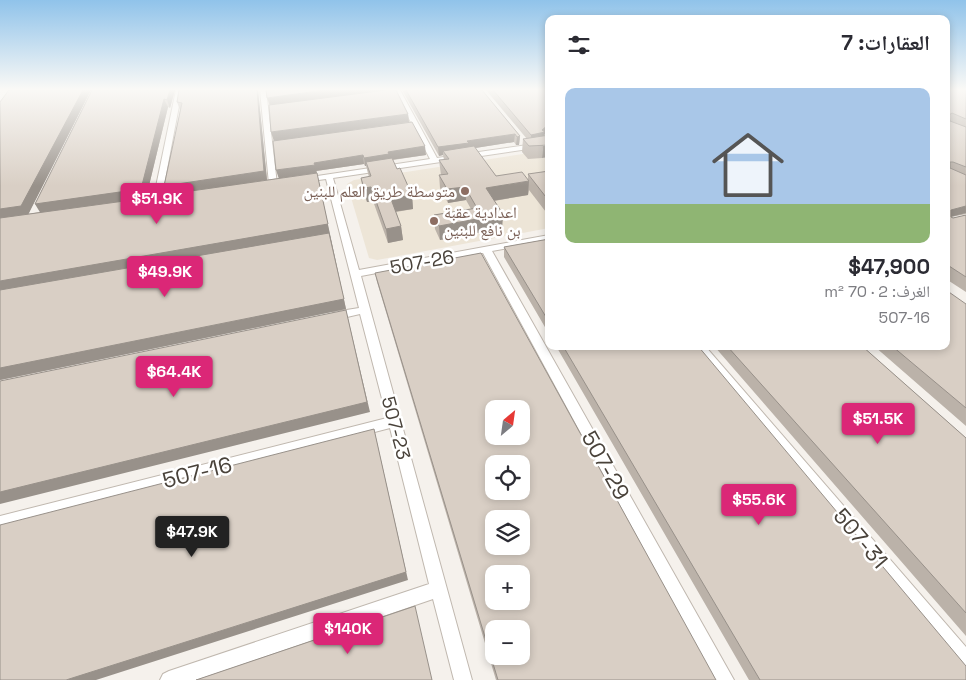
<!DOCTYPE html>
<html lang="ar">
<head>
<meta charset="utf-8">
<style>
	body { margin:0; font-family:"Space Grotesk","Noto Naskh Arabic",sans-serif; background:#f7f7f7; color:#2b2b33; direction:rtl; height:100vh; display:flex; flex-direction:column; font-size:19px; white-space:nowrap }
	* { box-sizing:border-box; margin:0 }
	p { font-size:16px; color:#7c7c81 }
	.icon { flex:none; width:28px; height:28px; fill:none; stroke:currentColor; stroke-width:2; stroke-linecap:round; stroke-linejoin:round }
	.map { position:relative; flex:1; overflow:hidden; direction:ltr }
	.side { position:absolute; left:545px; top:15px; width:405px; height:335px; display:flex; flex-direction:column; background:#fff; border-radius:10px; box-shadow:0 2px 8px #0003; direction:rtl }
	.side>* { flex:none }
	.needle { width:32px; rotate:29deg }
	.controls { position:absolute; left:485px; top:400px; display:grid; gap:10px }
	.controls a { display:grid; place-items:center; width:45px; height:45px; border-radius:10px; background:#fff; box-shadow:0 2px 8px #0003; font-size:25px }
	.price { position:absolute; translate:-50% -42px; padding:0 11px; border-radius:5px; background:#db2777; color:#fff; font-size:16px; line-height:32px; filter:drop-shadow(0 1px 2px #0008) }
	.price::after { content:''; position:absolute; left:50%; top:30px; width:15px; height:11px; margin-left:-8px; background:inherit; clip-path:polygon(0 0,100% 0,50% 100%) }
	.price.current { background:#222; color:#fff }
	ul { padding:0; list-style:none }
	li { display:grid; align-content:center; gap:10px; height:265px; padding:0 20px }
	li span { display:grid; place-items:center; height:155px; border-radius:10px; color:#555 }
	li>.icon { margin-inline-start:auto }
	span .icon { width:90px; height:90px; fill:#fffc; stroke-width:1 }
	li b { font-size:21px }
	h2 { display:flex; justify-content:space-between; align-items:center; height:60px; padding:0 20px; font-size:21px }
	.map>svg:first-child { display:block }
	.education { fill:#ede5d7 }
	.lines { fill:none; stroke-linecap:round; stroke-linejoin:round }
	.minor-casing { stroke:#c0b8af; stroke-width:2 }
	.minor { fill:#fff; fill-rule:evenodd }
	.wall { fill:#bbb2a9 }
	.shaded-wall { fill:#98918a }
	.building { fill:#d9cfc5; stroke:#98918a; fill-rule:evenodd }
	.education-dot { fill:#8d6e63; stroke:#fff; stroke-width:2 }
	.labels { text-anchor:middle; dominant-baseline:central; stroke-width:5; stroke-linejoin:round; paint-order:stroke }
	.far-education-label { font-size:16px; fill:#785e54; stroke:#fff; text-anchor:end }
	.street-label { font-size:19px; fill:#49423a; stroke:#fff }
	.near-street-label { font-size:22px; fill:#49423a; stroke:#fff }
</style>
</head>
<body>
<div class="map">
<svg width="966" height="680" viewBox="0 0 966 680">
	<rect width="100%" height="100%" fill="#f5f1ec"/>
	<!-- education -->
	<path class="education" d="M549,150V228L377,260L369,258L347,184L354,180Z"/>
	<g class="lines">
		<!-- minor casing -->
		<g class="minor-casing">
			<path id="minor" d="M176,90H182L161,201L157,204L153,201Z
				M260,90H266L277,184L273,186L269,184Z
				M394,90H400L437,158L549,142V146L333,178L359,270L549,235V241L492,251L734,680H715L483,253L361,276L472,680H454L433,599L196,680H160L163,674L169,671L429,584L390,428L0,530V516L387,418L360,314L334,320L329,316L334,312L359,308L326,179L304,182L300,180L304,178L430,159Z
				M692,346H705L966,647V670L960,667Z"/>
		</g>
		<!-- minor -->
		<use href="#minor" class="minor"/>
	</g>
	<!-- wall -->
	<path class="wall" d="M91,90L28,214L40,212L92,90H175L170,108L168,107L146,198L139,199L141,203L162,200L168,194L180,110L177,102L179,90H258L267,180L279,178L274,141L271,132L408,114L409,122L426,155L393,160L397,169L412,195L413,209L396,212L401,226L403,240L388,243L373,201L367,202L363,191L361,178L369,177L366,166H365L364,164L316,171L346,309L0,380V102Z
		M402,90H482L520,136L519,145H516L514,142L475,148L496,176L528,179V174L549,171V216L529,190L528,195L494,201L503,214L502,228L440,240L435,229L434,215L471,209L466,200L448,203L440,188L439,175H441L439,160H444L443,155L439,156Z
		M486,90H549V131L544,135L542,158L528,159L522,152L523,139H527Z
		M946,90H966V214L951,217L953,218L966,215V292L946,279Z
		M549,239V334L504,257V247Z
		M375,273L716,680H496L377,282Z
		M966,304V426L874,346H946Z
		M556,346H698L966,680H749Z
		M714,346H862L966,438V636Z"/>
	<!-- shaded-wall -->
	<path class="shaded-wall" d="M83,90H91L28,215L0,219V209Z
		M170,90H175L170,108L167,100Z
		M257,90H258L267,180L169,195L164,186Z
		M325,90H385L270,106L267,98Z
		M164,99L168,107L146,198L139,199L144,208L41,214L35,204Z
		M408,114L409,122L274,141L271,132Z
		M549,124V131L544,135V141L531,143V135L542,130Z
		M515,134L514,142L469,149L443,151V155L439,156L438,147L467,141Z
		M520,136L519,145H516L517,137Z
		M549,145V157L542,158L543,146Z
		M425,146L426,155L390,160L366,162V166H365L364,158L388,152Z
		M363,155L364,164L316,171L314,163Z
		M315,165L317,173L279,179L276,170Z
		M317,173L346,309L0,380V281Z
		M529,181L528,195L486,202V188Z
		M371,187L373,201L367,202L364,188Z
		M465,187L466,200L448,203L447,189Z
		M412,195L413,209L392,212L391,199Z
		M966,206V213L946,218L951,210Z
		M503,214L502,228L440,240L439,226Z
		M401,226L403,240L388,243L386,229Z
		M346,310L370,412L0,504V492Z
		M374,429L408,580L96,680H66Z"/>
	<!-- building -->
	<path class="building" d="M9,90H83L21,206L0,209V102Z
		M92,90H170L167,100L164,99L141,189L35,204Z
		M179,90H257L264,171L164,186L182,103L177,102Z
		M266,90H325L267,98Z
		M386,90H396L408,114L271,132L269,105Z
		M406,90H482L520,136L517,137L515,134L467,141L469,143L438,147Z
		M493,90H549V124L542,130L545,132L531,135Z
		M946,90H966V119L952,113L949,115L950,121L966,127V167L953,162H950V168L966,175V206L951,210V217L953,218L966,215V277L946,264V223H947L946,222Z
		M412,122L425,146L388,152L389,154L364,158L363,155L314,163L315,165L276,170L273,141Z
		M549,135V145L529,146L523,139Z
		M474,146L496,176L522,172L529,181L486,188L503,214L439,226L434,215L477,208L465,187L447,189L439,175L448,174L439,160L449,159L443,151Z
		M392,158L397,169L400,168L412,195L391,199L401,226L386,229L371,187L364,188L361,178L371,176L366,162Z
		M549,171V201L528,174Z
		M317,173L328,224L0,281V218L139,199L138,204L162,200L163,195Z
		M329,233L344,299L0,368V290Z
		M549,239V322L504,247Z
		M481,253L716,680H498L375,273ZM494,409H521V436H494ZM494,464H521V491H494ZM494,519H521V546H494ZM494,574H521V601H494ZM494,629H521V656H494Z
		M946,290L966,304V408L892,346H946Z
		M346,310L367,402L0,492V381Z
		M563,346H698L966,666V680H760Z
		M727,346H862L966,438V613Z
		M374,429L406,572L66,680H0V525Z
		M415,606L432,680H196Z"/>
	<!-- sky -->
	<linearGradient id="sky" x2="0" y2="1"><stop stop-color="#90c3ea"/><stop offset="0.48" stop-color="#faf9f6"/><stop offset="1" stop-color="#faf9f6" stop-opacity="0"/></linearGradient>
	<rect width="966" height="186" fill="url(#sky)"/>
	<!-- markers -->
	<g class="education-dot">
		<circle cx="465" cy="191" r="5"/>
		<circle cx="434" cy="221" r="5"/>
	</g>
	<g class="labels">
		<!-- far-education labels -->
		<g class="far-education-label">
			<text x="455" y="191">متوسطة طريق العلم للبنين</text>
			<text x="444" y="212" text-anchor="start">اعدادية عقبة<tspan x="444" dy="18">بن نافع للبنين</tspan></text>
		</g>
		<!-- street labels -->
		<g class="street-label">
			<text transform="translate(422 262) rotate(-10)">507-26</text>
			<text transform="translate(396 428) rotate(75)">507-23</text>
		</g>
		<!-- near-street labels -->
		<g class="near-street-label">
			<text transform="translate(606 465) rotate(61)">507-29</text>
			<text transform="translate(197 472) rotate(-14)">507-16</text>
			<text transform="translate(861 538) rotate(50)">507-31</text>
		</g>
	</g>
</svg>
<div class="controls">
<a><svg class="needle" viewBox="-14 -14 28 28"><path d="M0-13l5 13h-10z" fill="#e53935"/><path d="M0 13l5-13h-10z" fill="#7c7c81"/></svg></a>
<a><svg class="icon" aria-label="locate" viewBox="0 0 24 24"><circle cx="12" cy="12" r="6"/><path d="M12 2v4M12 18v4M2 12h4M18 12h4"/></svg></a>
<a><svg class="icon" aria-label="layers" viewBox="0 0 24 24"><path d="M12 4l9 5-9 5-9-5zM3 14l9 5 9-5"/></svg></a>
<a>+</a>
<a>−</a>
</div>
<b class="price" style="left:157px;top:225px">$51.9K</b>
<b class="price" style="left:165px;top:298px">$49.9K</b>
<b class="price" style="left:174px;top:398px">$64.4K</b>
<b class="price" style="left:878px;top:445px">$51.5K</b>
<b class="price" style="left:759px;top:526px">$55.6K</b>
<b class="price current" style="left:192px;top:558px">$47.9K</b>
<b class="price" style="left:348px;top:655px">$140K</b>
<section class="side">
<h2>العقارات: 7<svg class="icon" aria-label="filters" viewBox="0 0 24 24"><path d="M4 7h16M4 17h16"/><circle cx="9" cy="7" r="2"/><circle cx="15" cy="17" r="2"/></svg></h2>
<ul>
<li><span style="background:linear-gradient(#a9c7e8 75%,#8fb573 0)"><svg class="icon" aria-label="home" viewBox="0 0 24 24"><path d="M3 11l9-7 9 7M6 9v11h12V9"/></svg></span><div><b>$47,900</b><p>الغرف: 2 · 70 m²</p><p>507-16</p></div></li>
</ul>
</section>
</div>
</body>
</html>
